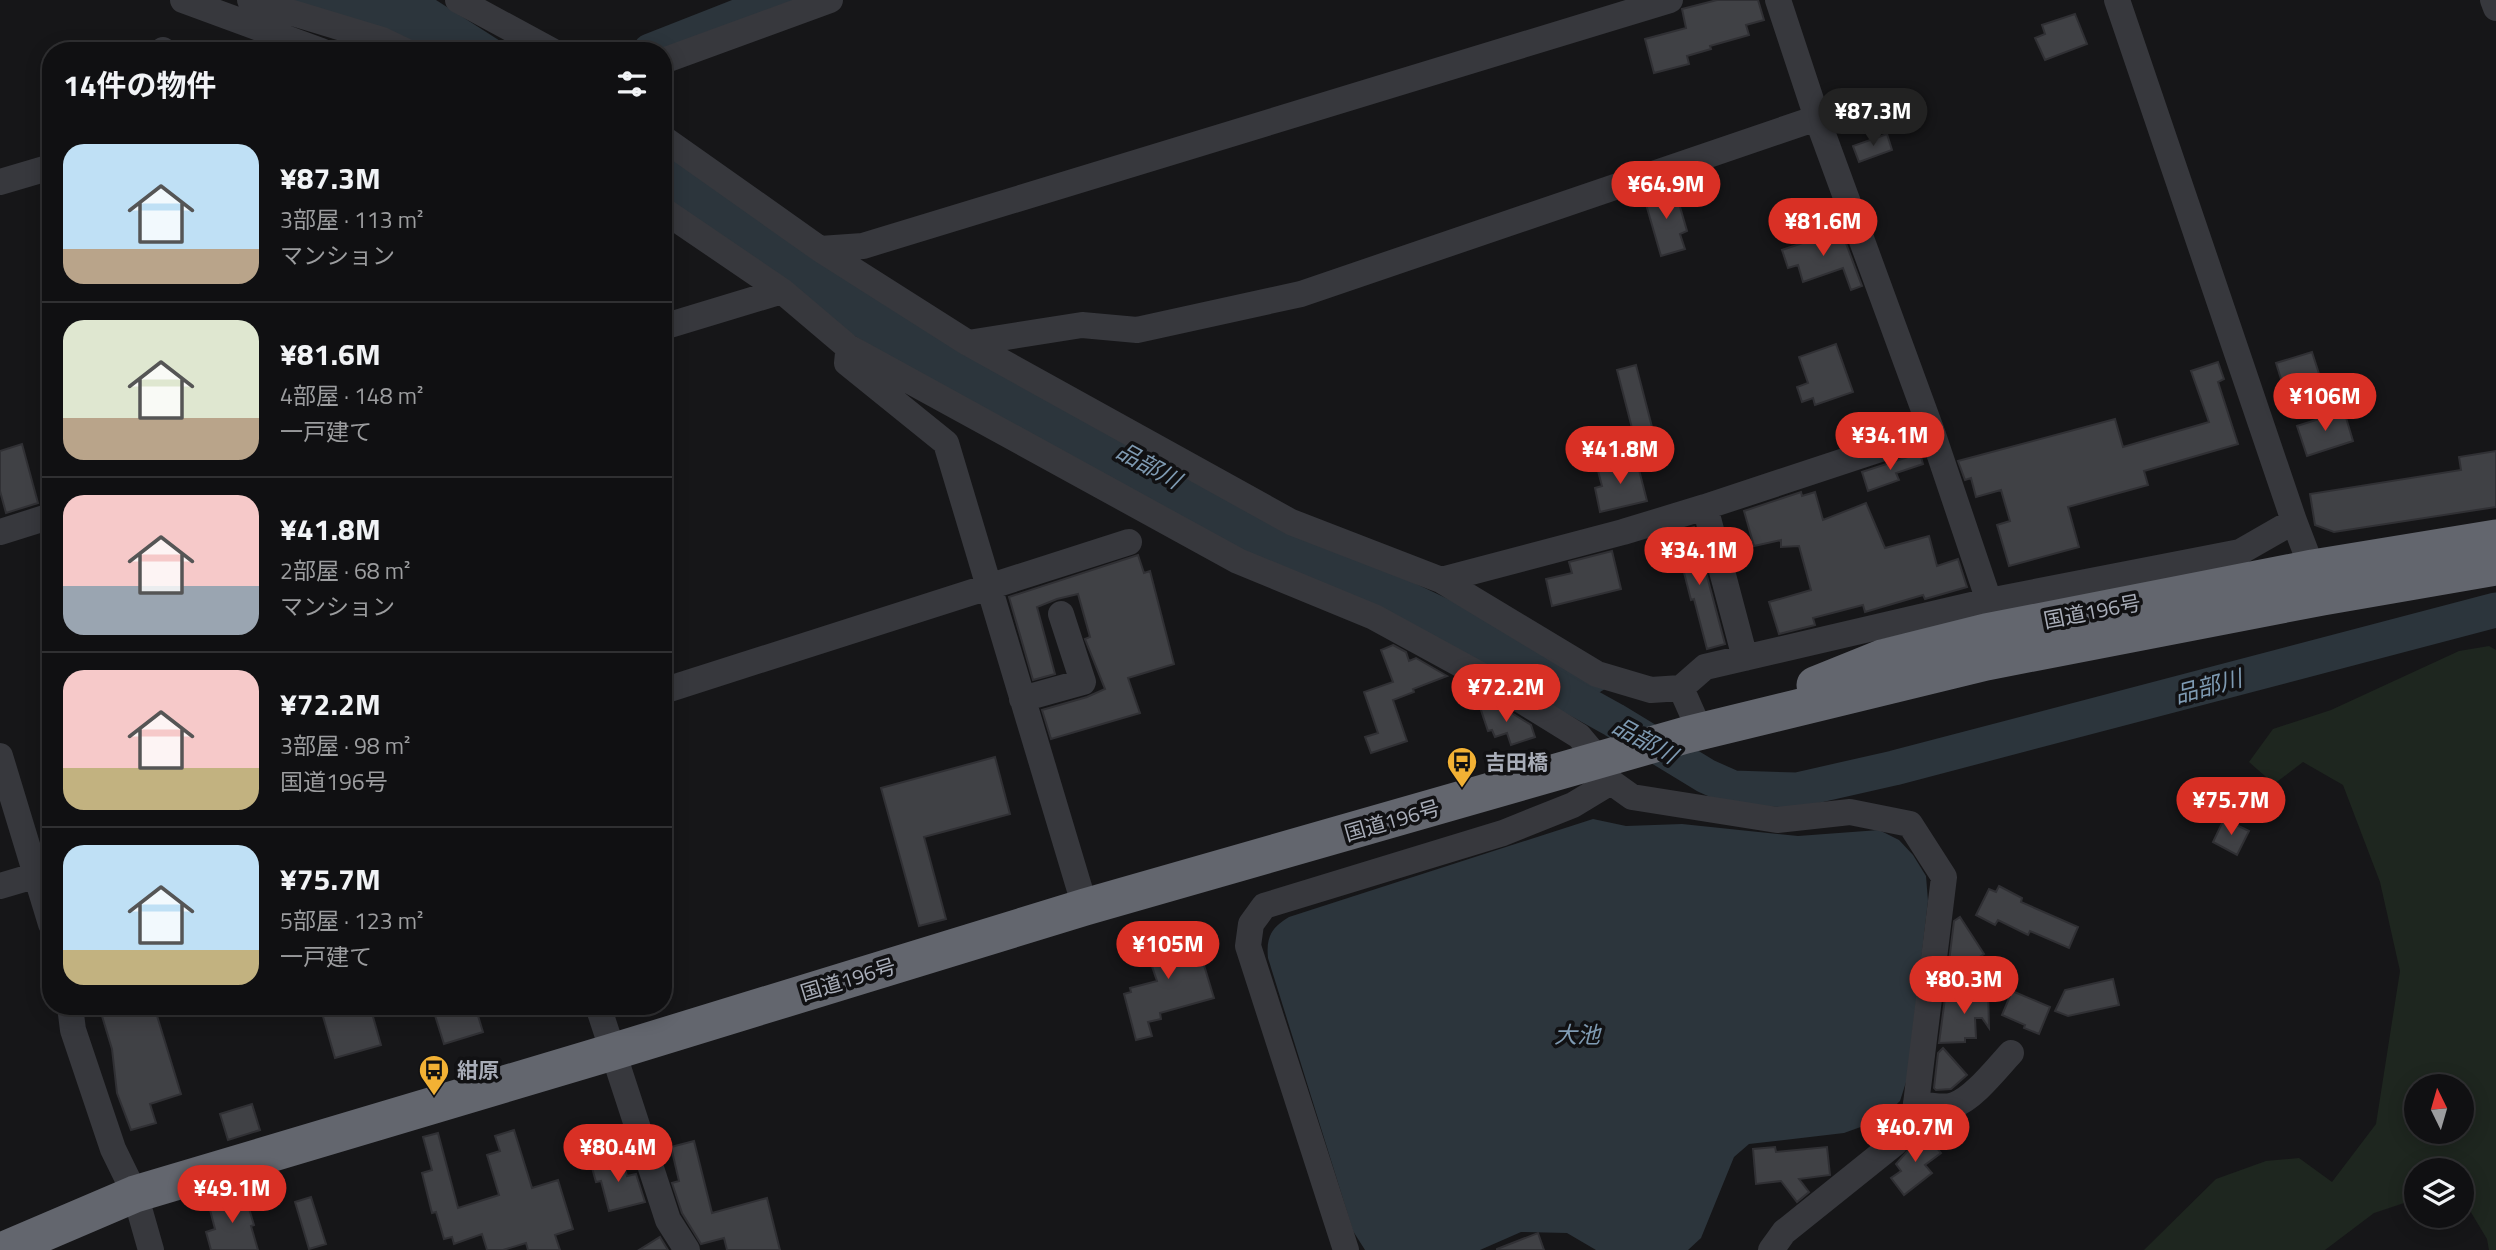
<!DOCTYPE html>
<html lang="ja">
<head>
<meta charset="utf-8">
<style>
	body { margin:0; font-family:"Titillium Web","Noto Sans JP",sans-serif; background:#1e1e20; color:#f1f3f6; height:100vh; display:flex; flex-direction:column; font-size:26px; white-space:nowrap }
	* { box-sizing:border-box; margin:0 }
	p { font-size:23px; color:#9c9d9f }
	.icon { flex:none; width:38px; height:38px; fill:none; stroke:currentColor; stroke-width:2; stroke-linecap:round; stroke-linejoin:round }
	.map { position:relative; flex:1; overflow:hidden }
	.panel { position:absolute; left:42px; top:42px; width:630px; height:973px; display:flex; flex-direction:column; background:#101012; border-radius:28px; box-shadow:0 4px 18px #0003,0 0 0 2px #303032 }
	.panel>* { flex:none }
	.needle { width:46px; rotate:355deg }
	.buttons { position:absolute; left:2404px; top:1074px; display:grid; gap:14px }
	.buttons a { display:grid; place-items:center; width:70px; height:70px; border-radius:50%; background:#101012; box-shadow:0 4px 18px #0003,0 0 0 2px #303032; font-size:35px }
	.price { position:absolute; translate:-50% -60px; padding:0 16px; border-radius:24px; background:#d93025; color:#fff; font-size:23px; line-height:46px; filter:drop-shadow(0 2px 4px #0008) }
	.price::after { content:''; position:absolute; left:50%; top:42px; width:21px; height:16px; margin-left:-10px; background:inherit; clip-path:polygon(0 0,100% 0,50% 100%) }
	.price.selected { background:#222; color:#fff }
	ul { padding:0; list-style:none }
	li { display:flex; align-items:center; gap:21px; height:175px; padding:0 21px }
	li+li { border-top:2px solid #303032 }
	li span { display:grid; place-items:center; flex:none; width:196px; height:140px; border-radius:21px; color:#555 }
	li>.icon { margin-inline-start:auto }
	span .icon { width:84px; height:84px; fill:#fffc; stroke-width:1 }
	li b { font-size:30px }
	h2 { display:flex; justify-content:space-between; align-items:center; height:84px; padding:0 21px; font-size:30px }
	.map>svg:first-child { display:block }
	.green { fill:#1e261f; fill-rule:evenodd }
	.water { fill:#2c353c }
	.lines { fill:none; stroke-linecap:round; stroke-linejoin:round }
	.river { stroke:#2c353c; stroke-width:35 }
	.building { fill:#404145; stroke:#303034; stroke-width:2 }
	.minor { stroke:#37383d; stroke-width:26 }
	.highway { stroke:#63666e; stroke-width:37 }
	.labels { text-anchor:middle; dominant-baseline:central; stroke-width:7; stroke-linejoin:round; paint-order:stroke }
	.street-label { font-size:21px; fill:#a8adb8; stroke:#111113 }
	.poi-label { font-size:21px; font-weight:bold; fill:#a8adb8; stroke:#111113; text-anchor:start }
	.water-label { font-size:23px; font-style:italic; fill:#7f9bb3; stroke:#111113 }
</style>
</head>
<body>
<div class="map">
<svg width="2496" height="1250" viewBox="0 0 2496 1250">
	<rect width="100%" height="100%" fill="#161618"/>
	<!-- green -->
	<path class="green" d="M2489,646L2496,650V1250H2489L2487,1239L2469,1209L2462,1208V1171H2417V1202L2410,1201L2374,1213L2325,1250H2144L2216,1179L2266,1161L2299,1158L2332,1182L2376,1124L2400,971L2380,882L2343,785L2303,762L2274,784L2249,762L2273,729L2331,710L2459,651ZM2417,1087H2462V1132H2417Z"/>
	<!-- water -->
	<path class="water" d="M286,0H436L516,51H422Z
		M663,153L1351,553L1467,608L1605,689L1562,715L1120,491L834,324L663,205Z
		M1593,819L1626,826L1682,824L1798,836L1879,830L1899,840L1913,855L1926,876L1928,901L1907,1079L1900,1101L1880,1120L1844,1133L1749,1144L1734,1157L1701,1238L1688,1250H1596L1567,1233L1521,1232L1480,1250H1365L1353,1231L1268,958C1266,937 1271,928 1289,917Z"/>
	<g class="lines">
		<!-- river -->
		<path class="river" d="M650,51L780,0
			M1540,679L1614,720L1706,776L1733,788L1797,790L1894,768L2496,610"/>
	</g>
	<!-- building -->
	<path class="building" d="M1717,0H1758L1764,20L1746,25L1749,35L1710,46L1711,49L1687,56L1689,64L1654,73L1645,39L1686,28L1682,9Z
		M2075,14L2087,44L2045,60L2035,38L2045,34L2042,25Z
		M1887,134L1892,150L1859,162L1853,146Z
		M1666,186L1670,202L1678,200L1687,231L1680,234L1685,249L1661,256L1643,194Z
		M1841,230L1862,286L1851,290L1843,268L1803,282L1798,265L1788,268L1782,250Z
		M1836,344L1853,392L1815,405L1813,398L1802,402L1797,387L1808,383L1799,357Z
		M2312,352L2321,380L2285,392L2276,363Z
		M2218,362L2224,379L2218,382L2238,444L2144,471L2148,485L2068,507L2079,547L2009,566L1997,525L2010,521L2001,490L1976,497L1971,478L1965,480L1958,461L2115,419L2123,447L2209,422L2191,371Z
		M1636,365L1659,454L1640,459L1617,370Z
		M2344,411L2353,441L2307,456L2297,426Z
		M22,444L38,503L6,513L0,491V451Z
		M2496,451V507L2334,532L2315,525L2310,494L2461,470L2459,457Z
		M1920,453L1923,464L1896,473L1899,480L1868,491L1862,472Z
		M1636,458L1647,501L1600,512L1595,488L1602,486L1597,467Z
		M1801,492L1802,496L1815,492L1823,520L1866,503L1885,548L1929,536L1937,566L1958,559L1967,587L1925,599L1923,595L1865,612L1863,605L1813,618L1815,625L1779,634L1769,602L1811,590L1799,546L1781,547V540L1754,546L1744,511Z
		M1694,527L1725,644L1707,649L1694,599L1691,600L1674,533Z
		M1612,551L1621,589L1552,606L1546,579L1572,573L1569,562Z
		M1138,555L1144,573L1150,571L1174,664L1128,678L1140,713L1051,739L1042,710L1087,697L1105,689L1085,639L1090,637L1078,594L1057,599L1037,607L1055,674L1033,680L1009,597Z
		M1393,645L1406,652L1409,661L1416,658L1447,676L1413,689L1414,692L1393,700L1407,741L1371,753L1365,737L1378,733L1364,692L1393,682L1381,650Z
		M1494,702L1531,725L1535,737L1511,745L1507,733L1495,737L1492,730L1488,731L1480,707Z
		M995,757L1010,814L924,837L946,919L919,926L881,788Z
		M2224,819L2249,831L2237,855L2213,842Z
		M1999,886L2022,898L2021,902L2078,927L2069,948L2030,931L2028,935L1998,920L1995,925L1976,915L1989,889L1996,892Z
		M1960,917L1984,954L1953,975L1948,970L1954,921Z
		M1168,928L1177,944L1196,939L1214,998L1160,1013L1161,1019L1148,1022L1152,1036L1136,1040L1124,994L1131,992L1130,988L1157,981L1142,937Z
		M2113,979L2119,1005L2068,1016L2055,1011L2065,990Z
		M1962,989H1988L1989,1028L1982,1018H1975L1976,1038H1965V1042L1939,1043L1945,998L1967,997Z
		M2012,991L2050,1007L2039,1034L2024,1028L2025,1025L2002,1015Z
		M99,1006H154L181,1094L150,1104L156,1123L131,1130L117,1093L112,1049Z
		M320,1006H370L381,1045L335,1058Z
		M432,1006H475L483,1032L444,1044Z
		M1943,1048L1967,1075L1951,1089L1936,1090L1934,1088L1938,1053Z
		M252,1104L260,1130L228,1140L220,1114Z
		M514,1130L532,1188L558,1180L573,1229L555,1235L560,1250H528L526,1243L503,1250H487L482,1234L454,1244L452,1237L444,1239L436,1212L432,1213L422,1173L432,1170L423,1137L438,1133L458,1208L499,1195L487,1155L500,1151L495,1136Z
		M1924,1132L1941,1153L1925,1165L1932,1173L1904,1195L1891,1178L1901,1171L1896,1164Z
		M694,1141L712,1213L767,1198L780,1250H727L724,1238L701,1244L682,1213L672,1183L679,1181L671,1147Z
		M1775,1147L1776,1152L1827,1147L1830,1175L1799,1179L1809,1192L1797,1202L1781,1181L1756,1184L1753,1149Z
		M621,1155L627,1176L636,1174L645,1202L609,1211L601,1181L596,1182L591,1164Z
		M244,1192L254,1225L251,1226L258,1250H211L206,1232L215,1229L208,1202Z
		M311,1197L326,1244L309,1249L295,1202Z
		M1538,1233L1544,1250H1497V1249Z
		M660,1237L668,1250H639Z"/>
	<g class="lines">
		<!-- minor -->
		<path class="minor" d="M183,0L321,51
			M250,0L382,40L405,51
			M458,0L552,51
			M1778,0L1817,118L1932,432L1989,601
			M2117,0L2294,521L2318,584
			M2493,0L2496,8
			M163,51V50
			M663,61L830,0
			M663,138L820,249L968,343L1291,522L1441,580L1597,674L1651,690L1681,688L1700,731
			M0,182L51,167
			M663,210L782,291L848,347L1238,561L1374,617L1482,676L1579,736L1600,761L1611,782L1632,797L1777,820L1850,812L1910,824L1944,877L1915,1112L1895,1143L1784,1232L1771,1250
			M820,249L863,246L1670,0
			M663,327L782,291
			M968,343L1082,325L1137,330L1301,294L1817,118
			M848,353L847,363L946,443L1085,907
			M1705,507L1745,658
			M0,532L51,516
			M1441,580L1623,532L1705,507L1932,432
			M1681,688L1705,667L1989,601L2240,552L2294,521
			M663,691L1129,542
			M1022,699L1083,682L1061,614
			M0,756L51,924
			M0,886L51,871
			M70,1006L73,1030L113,1149L135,1194L151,1250
			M598,1006L668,1220L687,1250
			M1916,1103C1928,1105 1942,1109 1954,1105C1973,1099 1997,1068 2011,1053
			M1346,1250L1248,946L1251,924L1264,906L1503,833L1573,805L1611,782"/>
		<!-- highway -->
		<path class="highway" d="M1815,685L1882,658L1986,632L2313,568L2496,538
			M4,1250L135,1194L612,1052L1085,907L1686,735L1986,662L2322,597L2496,567"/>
	</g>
	<!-- icons -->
	<defs>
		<g id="bus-pin" transform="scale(1.575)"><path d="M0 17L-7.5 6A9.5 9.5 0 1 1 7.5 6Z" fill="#f2b134" stroke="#111113"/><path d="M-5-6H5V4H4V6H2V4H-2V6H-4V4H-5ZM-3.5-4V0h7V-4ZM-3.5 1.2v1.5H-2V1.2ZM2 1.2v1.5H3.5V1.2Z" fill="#111"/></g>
	</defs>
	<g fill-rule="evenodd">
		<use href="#bus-pin" x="1462" y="762"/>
		<use href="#bus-pin" x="434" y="1070"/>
	</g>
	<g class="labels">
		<!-- street labels -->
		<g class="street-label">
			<text transform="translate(2092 611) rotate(-11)">国道196号</text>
			<text transform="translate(1392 820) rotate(-16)">国道196号</text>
			<text transform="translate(848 979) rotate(-17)">国道196号</text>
		</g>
		<!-- poi labels -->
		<g class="poi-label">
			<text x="1485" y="762">吉田橋</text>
			<text x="457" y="1070">紺原</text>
		</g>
		<!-- water labels -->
		<g class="water-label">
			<text transform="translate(1149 465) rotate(29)">品部川</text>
			<text transform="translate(2208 686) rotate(-15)">品部川</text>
			<text transform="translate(1645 740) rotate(29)">品部川</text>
			<text x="1577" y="1034">大池</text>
		</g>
	</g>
</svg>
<div class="buttons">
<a><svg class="needle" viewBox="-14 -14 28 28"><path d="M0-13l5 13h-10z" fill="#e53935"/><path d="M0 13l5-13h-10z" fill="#9c9d9f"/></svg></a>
<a><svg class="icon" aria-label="layers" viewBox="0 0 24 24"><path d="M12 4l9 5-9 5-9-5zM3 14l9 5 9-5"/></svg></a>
</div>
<b class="price selected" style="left:1873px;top:148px">¥87.3M</b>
<b class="price" style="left:1666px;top:221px">¥64.9M</b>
<b class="price" style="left:1823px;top:258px">¥81.6M</b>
<b class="price" style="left:2325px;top:433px">¥106M</b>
<b class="price" style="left:1890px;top:472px">¥34.1M</b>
<b class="price" style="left:1620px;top:486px">¥41.8M</b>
<b class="price" style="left:1699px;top:587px">¥34.1M</b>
<b class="price" style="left:1506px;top:724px">¥72.2M</b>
<b class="price" style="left:2231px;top:837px">¥75.7M</b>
<b class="price" style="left:1168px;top:981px">¥105M</b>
<b class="price" style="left:1964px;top:1016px">¥80.3M</b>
<b class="price" style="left:1915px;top:1164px">¥40.7M</b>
<b class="price" style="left:618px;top:1184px">¥80.4M</b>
<b class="price" style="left:232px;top:1225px">¥49.1M</b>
<section class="panel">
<h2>14件の物件<svg class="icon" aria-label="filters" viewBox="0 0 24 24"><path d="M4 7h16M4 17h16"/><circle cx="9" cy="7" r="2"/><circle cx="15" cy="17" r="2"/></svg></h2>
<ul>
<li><span style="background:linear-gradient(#bfe0f5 75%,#b9a48a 0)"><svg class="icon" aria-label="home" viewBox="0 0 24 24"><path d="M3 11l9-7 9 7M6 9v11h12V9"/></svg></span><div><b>¥87.3M</b><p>3部屋 · 113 m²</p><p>マンション</p></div></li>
<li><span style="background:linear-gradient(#dfe7d0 70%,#b9a48a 0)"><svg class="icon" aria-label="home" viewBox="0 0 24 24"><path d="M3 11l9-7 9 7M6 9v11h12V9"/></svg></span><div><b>¥81.6M</b><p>4部屋 · 148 m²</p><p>一戸建て</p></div></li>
<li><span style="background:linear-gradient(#f6c9c9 65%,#9aa5b1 0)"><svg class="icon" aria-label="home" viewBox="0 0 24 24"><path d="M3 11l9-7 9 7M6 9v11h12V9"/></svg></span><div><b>¥41.8M</b><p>2部屋 · 68 m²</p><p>マンション</p></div></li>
<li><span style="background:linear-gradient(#f6c9c9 70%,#c2b280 0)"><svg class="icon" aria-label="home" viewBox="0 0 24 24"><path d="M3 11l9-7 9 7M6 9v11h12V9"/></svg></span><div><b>¥72.2M</b><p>3部屋 · 98 m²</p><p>国道196号</p></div></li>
<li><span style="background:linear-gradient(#bfe0f5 75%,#c2b280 0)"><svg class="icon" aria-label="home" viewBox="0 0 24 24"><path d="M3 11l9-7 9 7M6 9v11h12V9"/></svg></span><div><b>¥75.7M</b><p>5部屋 · 123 m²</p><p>一戸建て</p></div></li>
</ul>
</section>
</div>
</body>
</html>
